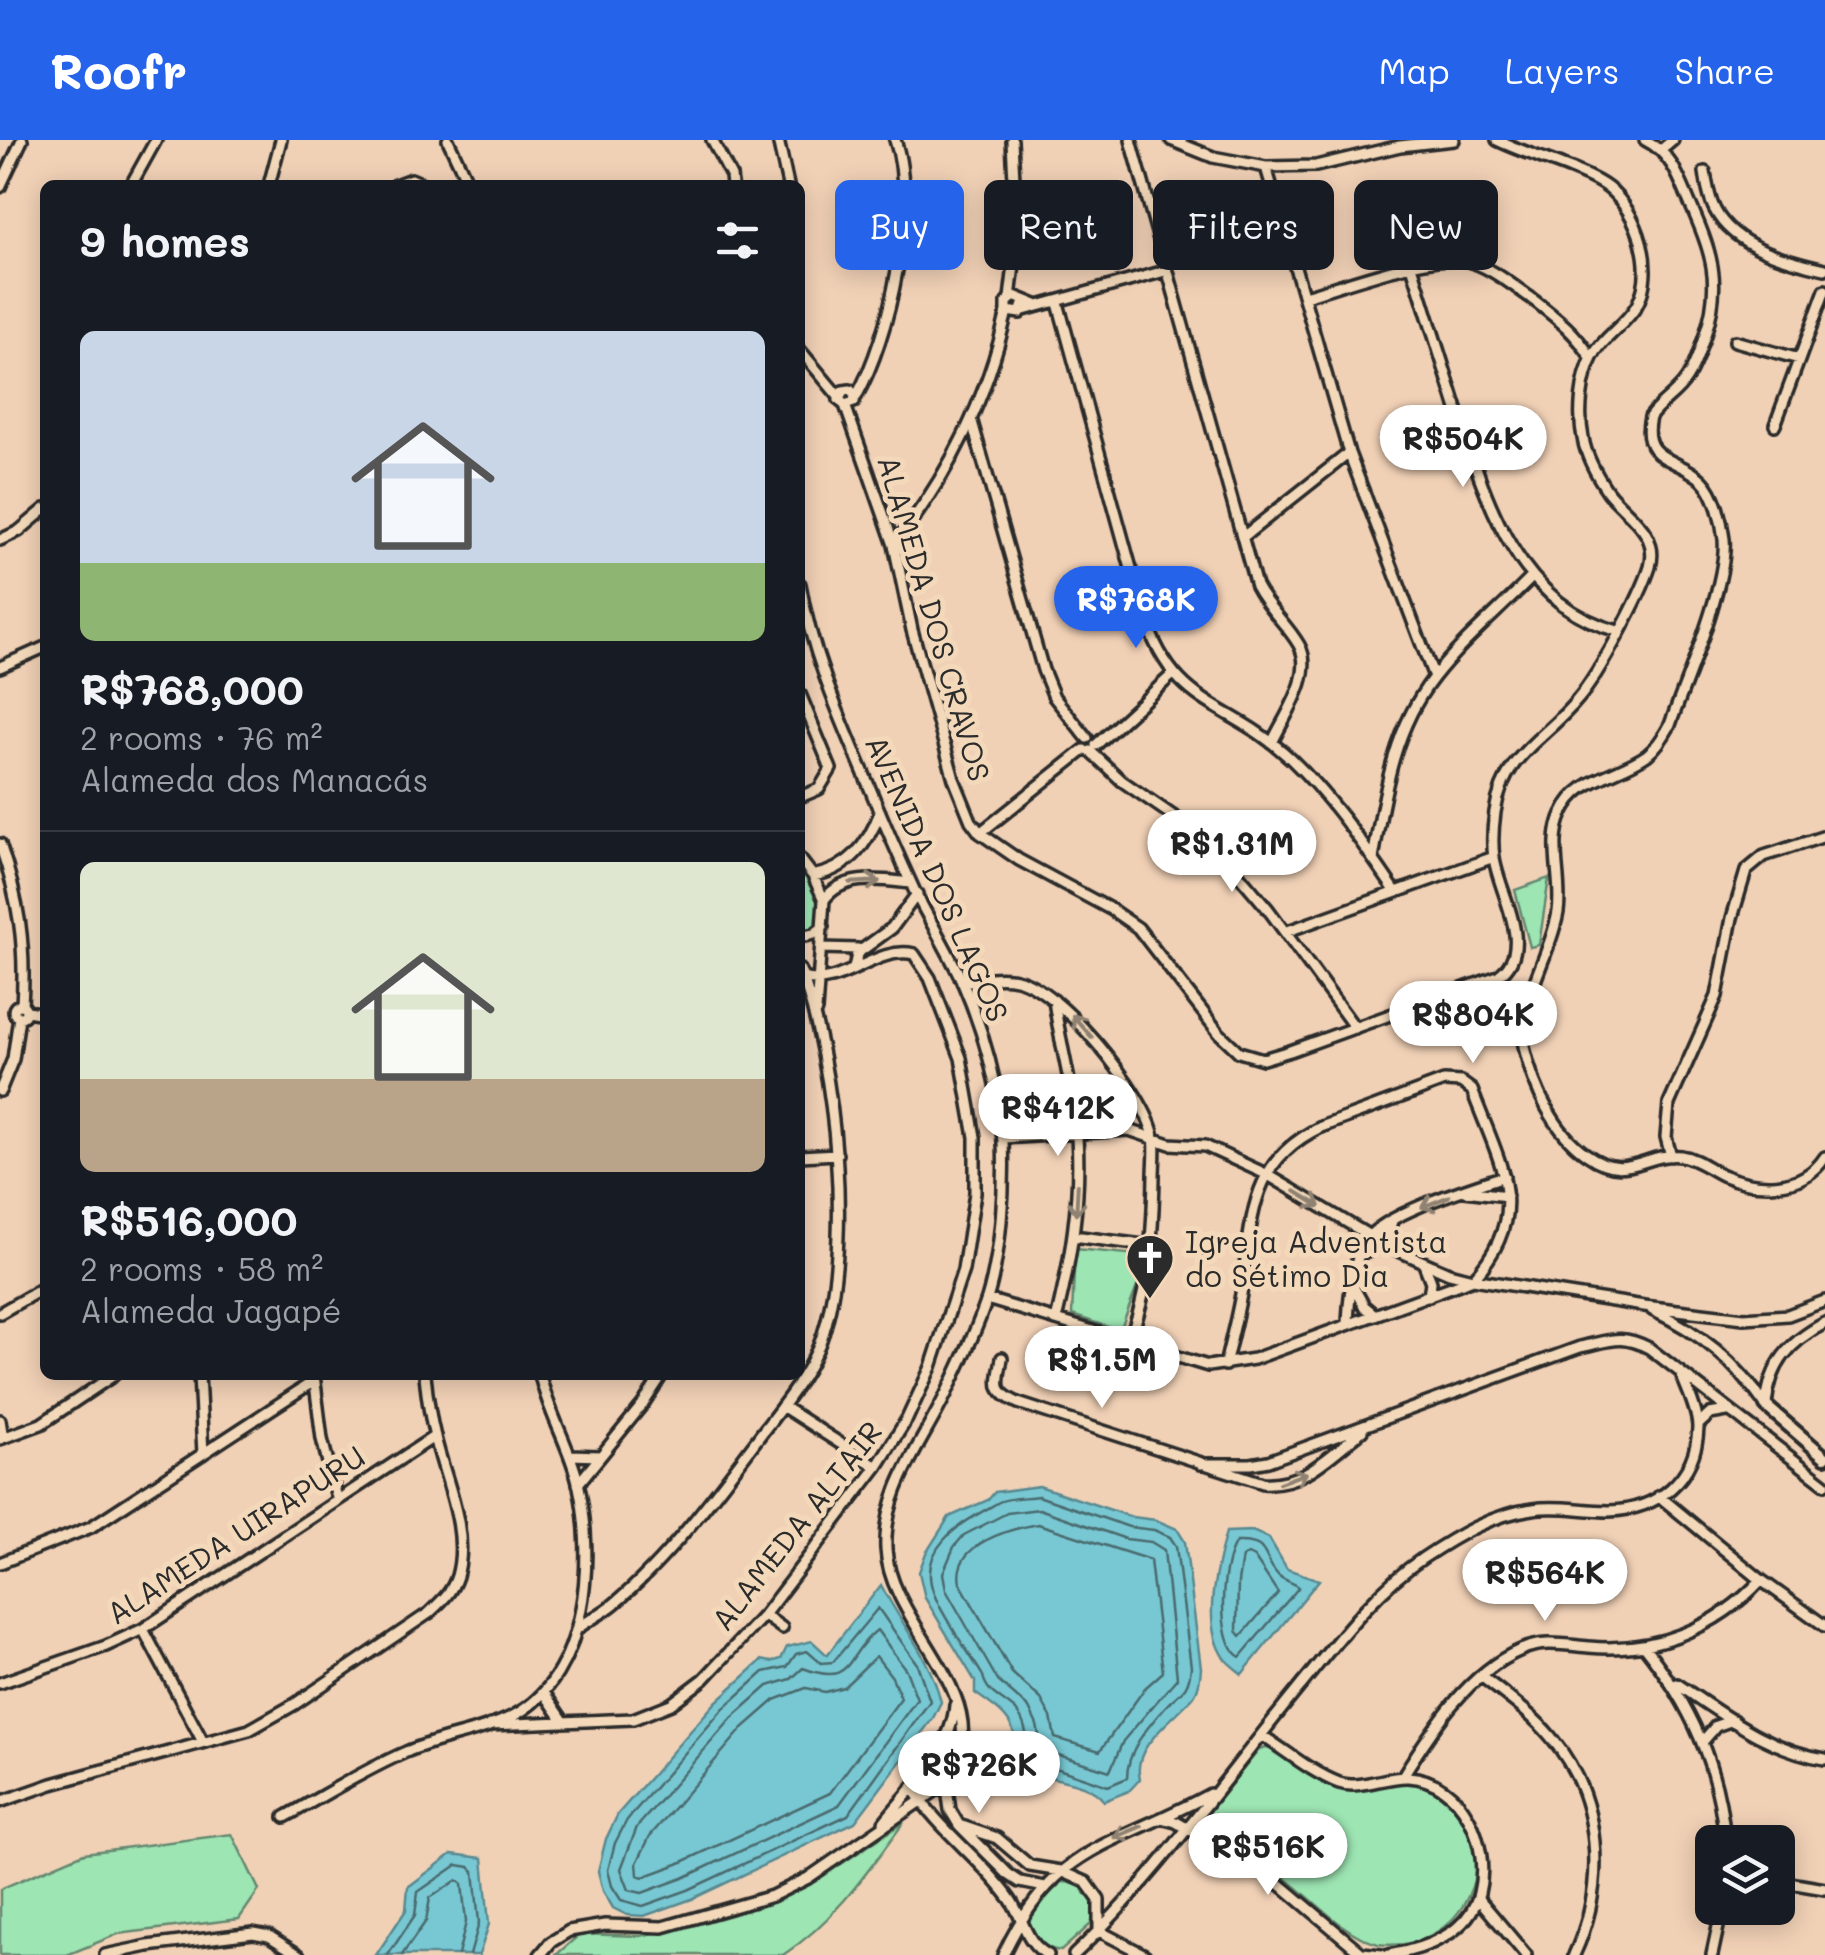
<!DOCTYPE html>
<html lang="en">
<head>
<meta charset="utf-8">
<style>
	body { margin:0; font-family:Mali,sans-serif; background:#20242c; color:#f1f3f6; height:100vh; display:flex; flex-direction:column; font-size:38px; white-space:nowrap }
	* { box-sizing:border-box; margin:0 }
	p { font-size:32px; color:#9ea1a6 }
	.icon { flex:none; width:55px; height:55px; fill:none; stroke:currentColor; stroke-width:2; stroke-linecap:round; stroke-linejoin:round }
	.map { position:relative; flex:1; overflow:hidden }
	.side { position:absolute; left:40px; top:40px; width:765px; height:1200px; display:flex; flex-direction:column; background:#171b24; border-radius:15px; box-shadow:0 5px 25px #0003 }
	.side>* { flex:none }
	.hud { position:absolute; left:835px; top:40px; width:840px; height:90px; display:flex; gap:20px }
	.buttons { position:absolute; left:1695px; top:1685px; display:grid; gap:20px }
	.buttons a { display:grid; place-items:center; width:100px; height:100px; border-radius:15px; background:#171b24; box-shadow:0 5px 25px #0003; font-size:50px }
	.price { position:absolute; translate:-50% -85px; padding:0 22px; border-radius:35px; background:#fff; color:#222; font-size:32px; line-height:65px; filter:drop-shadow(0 2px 5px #0008) }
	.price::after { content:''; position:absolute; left:50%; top:60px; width:30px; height:22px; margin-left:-15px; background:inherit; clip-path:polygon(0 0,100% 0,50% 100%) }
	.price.selected { background:#2563eb; color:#fff }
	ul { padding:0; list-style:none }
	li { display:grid; align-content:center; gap:20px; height:530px; padding:0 40px }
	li+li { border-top:2px solid #363941 }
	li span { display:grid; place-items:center; height:310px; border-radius:15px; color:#555 }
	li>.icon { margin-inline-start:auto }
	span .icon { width:180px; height:180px; fill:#fffc; stroke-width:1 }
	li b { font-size:42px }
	h2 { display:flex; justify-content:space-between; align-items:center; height:120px; padding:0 40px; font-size:42px }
	.pill { padding:0 35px; border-radius:15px; background:#171b24; box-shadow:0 5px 25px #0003; font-size:35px; line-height:90px }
	.pill.selected { background:#2563eb; color:#fff }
	header { display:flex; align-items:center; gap:60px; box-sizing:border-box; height:140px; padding:0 50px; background:#2563eb; color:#fff }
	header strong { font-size:48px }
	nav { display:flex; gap:55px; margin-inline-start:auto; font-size:35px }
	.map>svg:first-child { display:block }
	.green { fill:#9de5b3; stroke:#64886f; stroke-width:2.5 }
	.water { fill:#78c8d3; stroke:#598990; stroke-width:2.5 }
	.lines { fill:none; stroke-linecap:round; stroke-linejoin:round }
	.shore { stroke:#4a6a6e; stroke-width:2.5 }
	.minor-casing { stroke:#2b2b2b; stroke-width:16 }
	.tertiary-casing { stroke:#2b2b2b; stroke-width:18 }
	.minor { stroke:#f3d9ba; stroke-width:9 }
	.tertiary { stroke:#f3d9ba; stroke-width:10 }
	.oneway { stroke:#8f8272 }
	.labels { text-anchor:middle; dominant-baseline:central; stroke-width:10; stroke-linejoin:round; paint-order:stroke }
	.street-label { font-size:30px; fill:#2b2b2b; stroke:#f3d9ba }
	.poi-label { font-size:30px; fill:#2b2b2b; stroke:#f3d9ba; text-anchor:start }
</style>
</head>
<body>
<header>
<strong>Roofr</strong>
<nav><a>Map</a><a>Layers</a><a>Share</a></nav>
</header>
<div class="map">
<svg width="1825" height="1815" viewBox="0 0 1825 1815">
	<rect width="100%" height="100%" fill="#f1d1b6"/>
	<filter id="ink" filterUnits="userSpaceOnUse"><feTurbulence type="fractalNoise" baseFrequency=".01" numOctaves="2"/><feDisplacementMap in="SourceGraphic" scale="20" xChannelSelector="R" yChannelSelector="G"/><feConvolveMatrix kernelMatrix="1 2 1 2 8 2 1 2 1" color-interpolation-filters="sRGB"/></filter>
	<g filter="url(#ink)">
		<!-- green -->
		<path class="green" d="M800,728C817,743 821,762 820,784L814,789L800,788Z
			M1549,738L1539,805L1530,807L1515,750Z
			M1075,1109L1149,1116L1120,1191L1072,1175Z
			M1265,1608L1273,1609C1294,1621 1316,1640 1338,1648C1348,1652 1359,1647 1368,1646C1396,1641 1425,1639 1448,1659C1509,1714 1464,1815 1378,1804C1339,1793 1307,1751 1273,1729C1251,1716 1227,1706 1209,1688L1210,1670L1259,1610Z
			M904,1682C868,1731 835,1781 783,1815H556L580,1794L641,1796L769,1764L816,1741Z
			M232,1694L259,1750L239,1779L118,1794L67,1815H0V1749L84,1713Z
			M1062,1742C1082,1742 1089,1752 1097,1769L1091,1784L1061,1811C1043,1809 1020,1793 1033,1772C1040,1761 1053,1751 1062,1742Z"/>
		<!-- water -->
		<path class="water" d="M1039,1346L1132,1377L1156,1380L1177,1389L1185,1402L1201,1528C1200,1539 1199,1551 1191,1559C1172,1581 1131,1607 1140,1639L1129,1651L1104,1661C1083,1635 1041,1644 1017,1622C1018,1582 1006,1575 975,1553V1541L925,1458L919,1432L926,1413L949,1377L988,1360L995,1352Z
			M1252,1391L1269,1398L1287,1429L1319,1440L1242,1534C1236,1529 1229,1524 1224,1518C1201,1485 1216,1428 1226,1392Z
			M881,1445C901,1484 931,1519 941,1562L933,1578L855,1682L692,1759L644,1776L627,1775L613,1768L603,1751L598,1731L606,1699L618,1674L716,1562L762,1520L771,1522L781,1519L787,1507L812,1501L827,1515Z
			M452,1714L483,1718L489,1784L479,1815H376L406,1770L408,1747Z"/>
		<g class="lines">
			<!-- shore -->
			<path class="shore" d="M1038,1356L1129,1387L1154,1390L1170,1397L1176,1406L1191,1527C1188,1554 1180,1550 1165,1567C1147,1588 1127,1610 1127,1638L1108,1646L1029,1619C1027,1603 1028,1585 1016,1571C1003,1558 987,1555 983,1536C968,1510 945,1482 934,1454C915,1405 966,1381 999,1362C1009,1357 1027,1358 1038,1356Z
				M1039,1369L1126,1399L1151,1402L1164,1410L1177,1538L1123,1601L1110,1631L1042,1610L1037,1585L1029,1568L998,1541L946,1450L943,1433L954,1407L964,1395L1007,1373Z
				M1038,1384L1150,1420L1163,1532L1145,1548L1100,1611L1055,1598L1051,1577L1041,1559L1012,1533L960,1443C952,1404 1009,1389 1038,1384Z
				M1236,1402C1271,1401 1260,1415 1278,1435C1284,1441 1293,1442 1299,1447L1240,1517C1215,1502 1221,1424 1236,1402Z
				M1248,1414L1254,1417L1278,1453L1241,1496L1237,1491L1238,1442L1242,1417Z
				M878,1468L917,1524L930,1561L848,1675L688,1750L643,1766L621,1760L612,1746L608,1730L615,1703L627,1680L723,1569L764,1532L787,1527L796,1514L807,1511L821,1523L833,1522Z
				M877,1490L906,1530L917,1559L839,1665L683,1738L642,1753L629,1750L621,1729L637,1687L732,1578L768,1546L791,1539L803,1528C855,1548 844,1515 877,1490Z
				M876,1516L892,1537L901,1558L830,1653L678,1724L643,1737L638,1735L637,1723L650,1696L743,1588L775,1560L806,1548L825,1552L844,1547Z
				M388,1815L415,1775L418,1752L457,1725L470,1727L474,1731L479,1783L470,1815
				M402,1815L426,1781L430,1758L457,1740L462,1744L466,1782L458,1815"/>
			<!-- minor casing -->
			<g class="minor-casing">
				<path id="minor" d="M448,0L469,45
					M712,0L731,36L732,45
					M778,0L788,45
					M1131,0L1256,446C1268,469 1287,484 1299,505C1316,535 1284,576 1272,603
					M1171,0L1213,17L1266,27L1316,26L1400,6L1454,0
					M1645,0C1670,12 1679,37 1689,61C1711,111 1723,141 1705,195C1700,209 1696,225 1687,238C1677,254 1661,262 1650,277C1639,323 1680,317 1703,341C1716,354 1722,382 1724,399C1728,443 1686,540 1670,585C1664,596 1657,607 1647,615C1617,636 1578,637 1562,674C1548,704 1563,740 1558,772C1551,816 1514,868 1525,911C1534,948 1554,992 1586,1014C1628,1044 1645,1011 1681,1016C1696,1018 1709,1029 1722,1035C1758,1050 1803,1051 1825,1017
					M1661,10L1673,0
					M1266,27L1349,313L1434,537
					M1705,32C1707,45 1709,59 1715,70C1734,107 1789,121 1825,129
					M131,45L156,0
					M269,45L281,0
					M395,45L411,39L425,45
					M0,47L22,0
					M1412,126C1427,173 1441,219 1456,266C1484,354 1515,465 1618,491
					M1305,156C1340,146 1431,113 1464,120C1488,125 1511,144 1531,158C1554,176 1576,192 1591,218
					M1010,158L1017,101L1012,0
					M1024,162L1020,173L1007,171V162L1014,156L1036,165
					M1058,163L1143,472C1174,571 1227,559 1291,619C1332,658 1364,706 1396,752
					M1024,170L1165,131
					M1735,201L1799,219
					M800,210L839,257
					M856,257C890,197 918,67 895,0
					M845,265L854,262L855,255L850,250L843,251L839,260L845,265L894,405L912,490L954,639L971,681L980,693L1019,720L1112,770L1138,788L1219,893L1239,912L1263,919L1290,911L1498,836C1537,809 1499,754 1494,718C1492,704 1493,686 1495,672C1504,613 1545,600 1578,559C1598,536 1641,456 1650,427C1660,392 1626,375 1608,352C1597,336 1586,317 1583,298C1578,274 1581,238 1593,216C1604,196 1626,185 1637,165C1656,129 1639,73 1608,48C1585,30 1527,15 1497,0
					M972,282L1043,530L1054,557L1087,598
					M1775,285L1825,150
					M1243,397L1349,313
					M0,400L19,391L45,369
					M894,405C950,334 987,259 1007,171
					M0,527L45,507
					M800,554L831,629L819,649L800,657
					M1096,605L1172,535
					M1090,611L1122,641L1211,702L1268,769L1355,888
					M980,693L1084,610
					M0,704C19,761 26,804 22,865
					M800,719L813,736C849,729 868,705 880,672
					M1373,719C1384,655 1393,589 1434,537C1462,501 1500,470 1532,437
					M813,736L824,760
					M1285,792L1494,717
					M800,797L814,794L823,787
					M822,808L858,809L854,829
					M859,812L892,788L917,754
					M962,842C978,840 999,835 1016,839C1060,848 1146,954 1154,997C1156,1009 1154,1024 1154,1036C1153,1091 1150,1151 1128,1203
					M1054,860C1060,906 1074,950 1077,997C1081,1060 1071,1119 1056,1180
					M14 871a6 6 0 1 1 12 0a6 6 0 1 1-12 0Z
					M27,871L45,874
					M816,871L824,760C843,733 882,740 911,743
					M0,951L13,919L19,877
					M1003,998L1129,990L1170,1004L1205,1006L1268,1035L1385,1105L1449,1133L1473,1139C1534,1072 1499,1023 1472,950L1461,942L1444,941L1321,987C1248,1022 1253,1079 1242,1148C1238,1174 1231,1199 1225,1225
					M800,1016L837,1014
					M1671,1016L1666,997L1669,964L1717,856L1732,778L1746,731L1764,716L1825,696
					M1465,1051L1507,1056
					M1073,1096L1151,1106
					M1359,1115L1385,1105L1392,1081
					M1424,1124L1431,1142L1429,1156
					M1354,1148L1364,1166L1375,1175
					M987,1159L1208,1226L1254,1219L1473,1139L1644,1166L1744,1178L1788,1175L1825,1161
					M1652,1170C1701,1193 1735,1221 1766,1266
					M0,1173L45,1147
					M1348,1184C1349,1158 1352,1121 1367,1099C1386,1073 1471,1047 1504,1036
					M1002,1218C998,1244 992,1251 1018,1263L1263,1343C1304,1346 1330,1315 1362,1291
					M199,1235L203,1314
					M314,1235L322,1299L337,1358
					M1766,1265C1770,1224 1789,1202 1825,1183
					M782,1266L877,1327
					M0,1280L3,1298
					M1698,1285L1710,1274L1727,1271
					M0,1299L41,1284L114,1235
					M570,1315L600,1316
					M1201,1324H1251L1268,1321L1580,1207C1610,1201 1620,1193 1649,1208L1825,1344
					M578,1344L643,1264L662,1235
					M1659,1356L1761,1440L1825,1486
					M0,1423L91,1387L314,1241
					M764,1475L782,1488
					M143,1489L203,1602
					M577,1489C589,1480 603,1473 614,1464C668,1419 716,1354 758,1298C779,1270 803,1242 817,1210C857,1118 835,922 800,830
					M1643,1505C1691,1565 1719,1626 1725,1702
					M1481,1536C1505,1555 1531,1573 1551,1597C1602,1658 1607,1744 1574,1815
					M0,1543L106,1506L143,1489L435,1296
					M1677,1544C1724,1575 1768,1610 1825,1619
					M545,1554L562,1579
					M490,1585L633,1579L671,1564L704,1539L764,1475L877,1327L907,1279L931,1227L963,1130L975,1053V997L961,918L930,838L914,814C876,805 841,850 803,838
					M1261,1595C1285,1610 1312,1633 1339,1643C1359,1650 1386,1636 1408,1637C1463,1640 1491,1705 1479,1753C1469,1793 1426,1809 1389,1815
					M1704,1600L1716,1586L1733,1580
					M930,1623L945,1634L950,1670L959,1685L1008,1734L1020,1742L1045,1747
					M1402,1637C1431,1591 1468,1532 1521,1510C1544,1500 1565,1505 1589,1507C1655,1513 1717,1488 1761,1440
					M912,1647C938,1690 981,1718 1010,1759C1024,1779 1025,1803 1048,1815
					M0,1662L52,1644L249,1590L295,1564L429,1473C442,1461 452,1452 457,1436C470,1391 445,1340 435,1297C430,1277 427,1256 425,1235
					M285,1677C325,1655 364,1630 406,1612C440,1597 480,1593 513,1576C589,1536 595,1417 578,1342C569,1305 548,1272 540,1235
					M1161,1678L1176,1682L1269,1735L1364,1815
					M884,1682C910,1649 952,1609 955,1565
					M959,1685L997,1698L1030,1726L1061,1731L1086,1742L1099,1760V1791L1145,1815
					M1778,1741L1825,1749
					M1478,1758L1526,1815
					M1362,1813L1382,1815
					M105,1815L148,1806L253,1793L269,1796L299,1815
					M540,1815L551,1802L569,1791L605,1785L663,1787L772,1756L808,1738L938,1649C1014,1567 890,1491 886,1409C883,1349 924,1302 948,1250C962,1221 977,1189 987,1159C1001,1113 1005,1050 1003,1002C1000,949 983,889 962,841C948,811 931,783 916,754C897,713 879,671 862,629C836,568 811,510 800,444
					M1003,1815C1054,1704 1113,1707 1210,1654
					M1074,1815C1157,1736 1225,1638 1298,1549C1336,1503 1373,1452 1423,1418C1456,1396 1493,1374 1533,1369C1558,1365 1583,1371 1609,1371C1658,1370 1696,1339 1698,1288C1698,1271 1686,1247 1680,1231
					M1712,1815L1722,1768"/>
			</g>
			<!-- tertiary casing -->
			<g class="tertiary-casing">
				<path id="tertiary" d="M1766,1266L1825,1317"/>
			</g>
			<!-- minor -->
			<use href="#minor" class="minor"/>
			<!-- tertiary -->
			<use href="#tertiary" class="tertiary"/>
		</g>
		<!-- one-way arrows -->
		<defs><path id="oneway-shaft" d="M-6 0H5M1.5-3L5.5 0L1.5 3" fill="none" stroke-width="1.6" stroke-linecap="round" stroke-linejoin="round" transform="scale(2.5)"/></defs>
		<g class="oneway">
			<use href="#oneway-shaft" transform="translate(865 742) rotate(-3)"/>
			<use href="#oneway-shaft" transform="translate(1082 886) rotate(-131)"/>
			<use href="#oneway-shaft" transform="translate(1308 1059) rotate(31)"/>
			<use href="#oneway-shaft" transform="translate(1077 1060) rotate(93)"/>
			<use href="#oneway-shaft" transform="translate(1435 1062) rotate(158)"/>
			<use href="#oneway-shaft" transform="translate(1293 1338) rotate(-20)"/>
			<use href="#oneway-shaft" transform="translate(1128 1692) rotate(157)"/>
		</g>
	</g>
	<!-- icons -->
	<defs>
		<g id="church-pin" transform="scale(2.5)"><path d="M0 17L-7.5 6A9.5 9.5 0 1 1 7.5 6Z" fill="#2b2b2b" stroke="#f3d9ba"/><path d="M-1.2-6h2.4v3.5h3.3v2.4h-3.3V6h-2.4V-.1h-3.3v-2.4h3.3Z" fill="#fff"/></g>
	</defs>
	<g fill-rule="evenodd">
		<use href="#church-pin" x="1150" y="1118"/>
	</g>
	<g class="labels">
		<!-- street labels -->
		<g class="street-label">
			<text transform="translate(935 478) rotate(74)">ALAMEDA DOS CRAVOS</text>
			<text transform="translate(938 738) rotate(66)">AVENIDA DOS LAGOS</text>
			<text transform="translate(796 1385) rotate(-52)">ALAMEDA ALTAIR</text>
			<text transform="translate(235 1394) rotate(-33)">ALAMEDA UIRAPURU</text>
		</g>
		<!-- poi labels -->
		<g class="poi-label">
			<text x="1185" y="1101">Igreja Adventista<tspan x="1185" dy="34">do Sétimo Dia</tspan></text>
		</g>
	</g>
</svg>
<div class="buttons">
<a><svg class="icon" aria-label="layers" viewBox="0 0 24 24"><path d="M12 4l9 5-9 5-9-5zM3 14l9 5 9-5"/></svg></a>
</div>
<b class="price" style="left:1463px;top:350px">R$504K</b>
<b class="price selected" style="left:1136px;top:511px">R$768K</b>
<b class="price" style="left:1232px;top:755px">R$1.31M</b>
<b class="price" style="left:1473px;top:926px">R$804K</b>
<b class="price" style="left:1058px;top:1019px">R$412K</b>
<b class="price" style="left:1102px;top:1271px">R$1.5M</b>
<b class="price" style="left:1545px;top:1484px">R$564K</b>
<b class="price" style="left:979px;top:1676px">R$726K</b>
<b class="price" style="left:1268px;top:1758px">R$516K</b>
<div class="hud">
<a class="pill selected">Buy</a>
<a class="pill">Rent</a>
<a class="pill">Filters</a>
<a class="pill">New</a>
</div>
<section class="side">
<h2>9 homes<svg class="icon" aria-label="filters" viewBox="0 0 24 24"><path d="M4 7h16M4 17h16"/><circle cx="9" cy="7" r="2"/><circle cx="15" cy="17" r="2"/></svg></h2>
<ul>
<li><span style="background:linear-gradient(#c9d6e8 75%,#8fb573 0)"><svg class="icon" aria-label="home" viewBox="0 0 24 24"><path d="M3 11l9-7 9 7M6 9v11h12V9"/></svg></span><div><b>R$768,000</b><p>2 rooms · 76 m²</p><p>Alameda dos Manacás</p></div></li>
<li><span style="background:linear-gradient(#dfe7d0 70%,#b9a48a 0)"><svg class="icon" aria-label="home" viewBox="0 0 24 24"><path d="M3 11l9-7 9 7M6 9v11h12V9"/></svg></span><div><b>R$516,000</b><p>2 rooms · 58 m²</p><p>Alameda Jagapé</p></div></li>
</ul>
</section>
</div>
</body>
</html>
